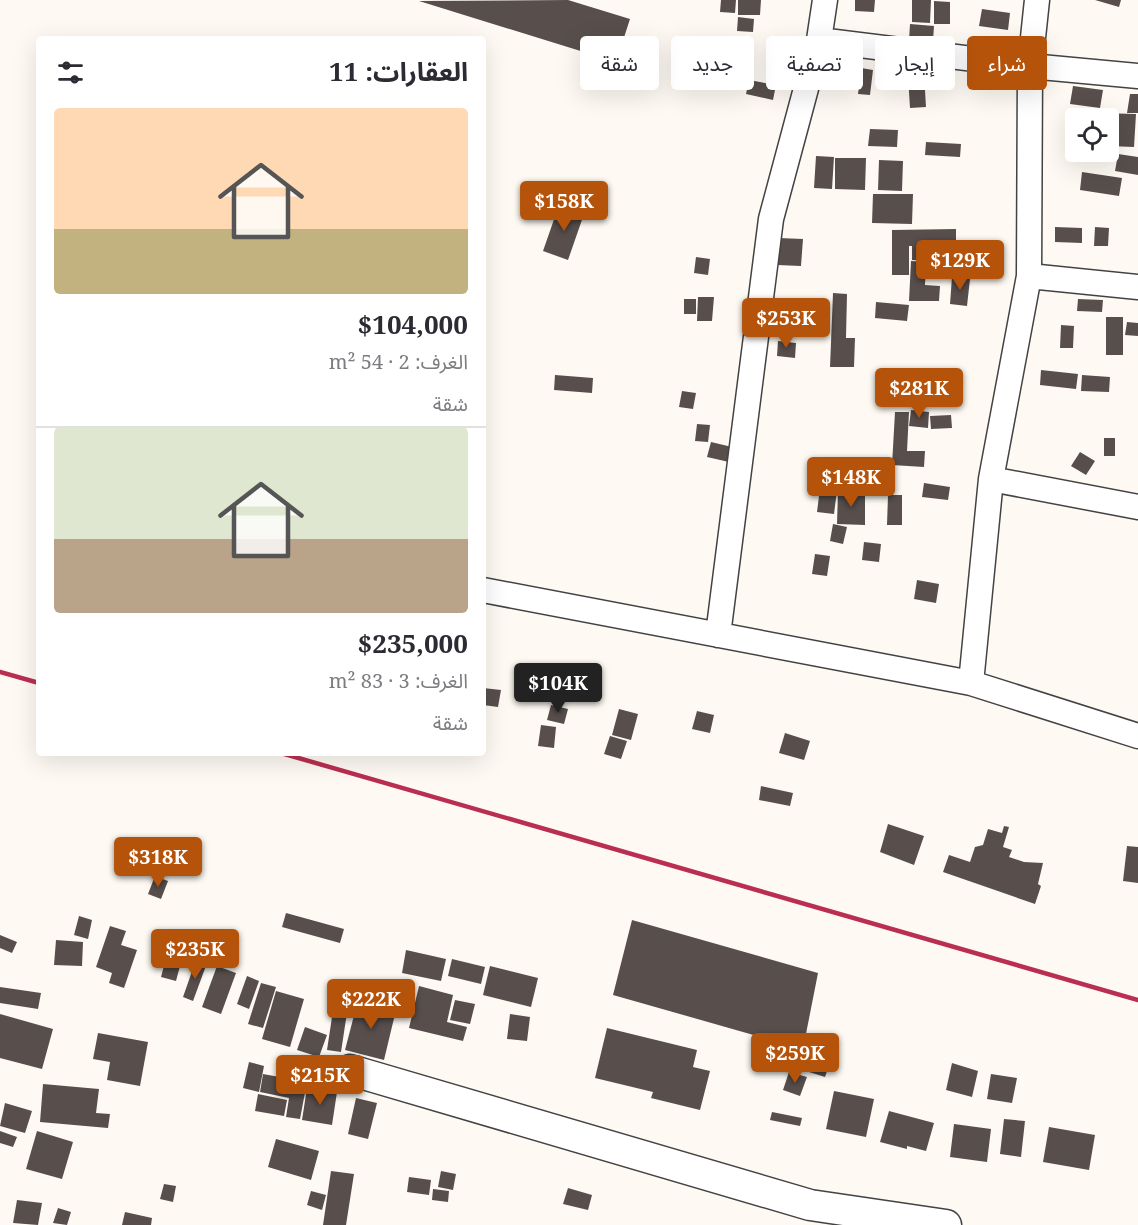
<!DOCTYPE html>
<html lang="ar">
<head>
<meta charset="utf-8">
<style>
	body { margin:0; font-family:"Noto Serif","Noto Sans Arabic",serif; background:#f7f7f7; color:#2b2b33; direction:rtl; height:100vh; display:flex; flex-direction:column; font-size:22px; white-space:nowrap }
	* { box-sizing:border-box; margin:0 }
	p { font-size:20px; color:#7c7c81 }
	.icon { flex:none; width:33px; height:33px; fill:none; stroke:currentColor; stroke-width:2; stroke-linecap:round; stroke-linejoin:round }
	.map { position:relative; flex:1; overflow:hidden; direction:ltr }
	.details { position:absolute; left:36px; top:36px; width:450px; height:720px; display:flex; flex-direction:column; background:#fff; border-radius:6px; box-shadow:0 6px 24px #0002; direction:rtl }
	.details>* { flex:none }
	.top-card { position:absolute; left:504px; top:36px; width:543px; height:54px; direction:rtl; display:flex; gap:12px }
	.controls { position:absolute; left:1065px; top:108px; display:grid; gap:12px }
	.controls a { display:grid; place-items:center; width:54px; height:54px; border-radius:6px; background:#fff; box-shadow:0 6px 24px #0002; font-size:30px }
	.price { position:absolute; translate:-50% -51px; padding:0 14px; border-radius:6px; background:#b45309; color:#fff; font-size:20px; line-height:39px; filter:drop-shadow(0 2px 3px #0008) }
	.price::after { content:''; position:absolute; left:50%; top:36px; width:18px; height:14px; margin-left:-9px; background:inherit; clip-path:polygon(0 0,100% 0,50% 100%) }
	.price.current { background:#222; color:#fff }
	ul { padding:0; list-style:none }
	li { display:grid; align-content:center; gap:12px; height:318px; padding:0 18px }
	li+li { border-top:2px solid #e1e1e2 }
	li span { display:grid; place-items:center; height:186px; border-radius:6px; color:#555 }
	li>.icon { margin-inline-start:auto }
	span .icon { width:108px; height:108px; fill:#fffc; stroke-width:1 }
	li b { font-size:26px }
	h2 { display:flex; justify-content:space-between; align-items:center; height:72px; padding:0 18px; font-size:26px }
	.tag { padding:0 21px; border-radius:6px; background:#fff; box-shadow:0 6px 24px #0002; font-size:21px; line-height:54px }
	.tag.current { background:#b45309; color:#fff }
	.map>svg:first-child { display:block }
	.building { fill:#584f4d }
	.lines { fill:none; stroke-linecap:round; stroke-linejoin:round }
	.minor-casing { stroke:#434343; stroke-width:27 }
	.tertiary-casing { stroke:#434343; stroke-width:33 }
	.minor { stroke:#fff; stroke-width:24 }
	.tertiary { stroke:#fff; stroke-width:30 }
	.rail { stroke:#b92e51; stroke-width:4.5 }
</style>
</head>
<body>
<div class="map">
<svg width="1138" height="1225" viewBox="0 0 1138 1225">
	<rect width="100%" height="100%" fill="#fefaf3"/>
	<!-- building -->
	<path class="building" d="M568,0L630,19L616,62L419,1Z
		M721,0H736L735,13L720,12Z
		M738,0H761L760,15H738Z
		M855,0H875L874,12L855,11Z
		M912,0H931L930,23L912,22Z
		M1095,0H1121L1119,7Z
		M934,1L950,2V24H934Z
		M982,9L1010,13L1008,30L979,26Z
		M738,17L754,19L753,32L737,31Z
		M910,24L934,26L933,41L909,40Z
		M774,60L790,61L787,83L772,82Z
		M790,64H803V84H790Z
		M861,68L873,70L870,95L858,94Z
		M924,74L926,107L910,108L908,76Z
		M749,80L776,85L773,100L746,94Z
		M1073,86L1103,90L1100,108L1070,104Z
		M1130,94H1138V113H1127Z
		M1099,113L1136,114L1134,147L1108,146V118H1099Z
		M870,129L898,130L897,147L868,146Z
		M926,142L961,144L960,157L925,155Z
		M1118,154L1138,157V175L1115,171Z
		M816,156L834,157L832,189L814,188Z
		M835,158H866L865,190L835,189Z
		M879,160L903,161L902,191L878,190Z
		M1082,172L1122,178L1119,196L1080,190Z
		M873,194H913L912,224L872,223Z
		M559,205L584,214L568,260L543,251Z
		M1055,227L1082,228V243L1055,242Z
		M1095,227L1109,228L1108,246H1094Z
		M956,229V246H929V260H912V246H909V275H892V230Z
		M779,238L803,239L801,266L777,265Z
		M696,257L710,259L708,275L694,273Z
		M911,261L926,262L925,285L940,286L939,301H909Z
		M952,277L970,279L967,306L950,304Z
		M833,293L847,294L846,338H855L854,367H830Z
		M698,297H714L712,321H697Z
		M684,299H696V314H684Z
		M1078,299L1103,300L1102,312L1077,311Z
		M876,302L909,305L907,321L875,318Z
		M1106,317H1123V355H1106Z
		M1127,322L1138,323V336L1125,335Z
		M1061,325L1074,326L1073,348H1060Z
		M778,341L796,343L795,358L777,356Z
		M1041,370L1078,374L1076,389L1040,385Z
		M555,375L593,378L592,393L554,390Z
		M1082,375L1110,377L1109,392L1081,391Z
		M682,391L696,393L693,409L679,407Z
		M911,410L929,412L928,428L909,426Z
		M895,412H909L907,451H925L924,467L892,465Z
		M951,415L952,428L931,429L930,416Z
		M697,424L710,425L708,442L695,441Z
		M1104,438H1115V456H1104Z
		M711,442L732,447L729,462L707,457Z
		M1080,452L1095,461L1086,475L1071,466Z
		M924,483L950,487L948,500L922,497Z
		M820,488L837,490L834,514L817,512Z
		M838,491L865,492V525L837,524Z
		M888,495H902V525H887Z
		M833,524L847,527L843,544L830,541Z
		M864,542L881,544L879,562L862,560Z
		M815,554L830,556L827,576L812,574Z
		M917,580L939,584L936,603L914,599Z
		M483,688L501,690L498,707L483,705Z
		M551,705L568,709L564,724L547,720Z
		M619,709L638,714L631,740L612,735Z
		M697,711L714,715L710,733L692,729Z
		M541,725L556,727L554,748L538,746Z
		M785,733L810,741L804,760L779,753Z
		M610,736L627,741L621,759L604,754Z
		M761,786L793,793L790,806L759,800Z
		M888,824L924,836L914,865L880,852Z
		M1004,826L1009,827L1003,847L1012,850L1009,857L1024,862L1043,863L1038,884L1041,886L1035,904L943,872L949,855L970,862L975,847L983,845L988,829L1002,833Z
		M1127,846L1138,847V883L1123,881Z
		M155,876L168,881L161,899L148,894Z
		M286,913L344,929L340,943L282,927Z
		M79,916L92,920L88,939L74,935Z
		M632,920L818,973L803,1049L613,995Z
		M110,926L126,931L121,945L137,950L124,988L109,983L112,973L96,967Z
		M0,935L17,942L12,953L0,948Z
		M56,940L83,942L82,966L54,965Z
		M406,950L446,959L441,981L402,973Z
		M452,959L485,967L481,984L448,976Z
		M196,960L207,963L193,1001L183,997Z
		M165,962L180,966L176,981L161,977Z
		M217,966L236,973L221,1014L202,1007Z
		M490,966L538,978L531,1007L483,995Z
		M247,976L259,981L249,1009L237,1004Z
		M261,983L276,987L263,1028L248,1024Z
		M419,986L453,995L447,1022L467,1027L463,1041L409,1028Z
		M0,987L41,993L38,1009L0,1003Z
		M276,991L304,999L290,1047L262,1039Z
		M358,1000L396,1010L384,1060L345,1050Z
		M455,1000L475,1004L470,1024L450,1020Z
		M334,1004L348,1006L341,1052L327,1050Z
		M0,1014L53,1029L42,1069L0,1058Z
		M510,1014L530,1017L527,1041L507,1039Z
		M305,1027L327,1035L319,1057L297,1050Z
		M607,1028L697,1050L693,1067L710,1071L700,1110L651,1098L653,1092L595,1078Z
		M98,1033L148,1042L140,1086L107,1080L110,1062L93,1059Z
		M810,1056L830,1062L825,1077L806,1071Z
		M249,1062L264,1066L259,1092L243,1088Z
		M952,1063L978,1071L972,1097L946,1090Z
		M789,1072L807,1077L800,1096L783,1090Z
		M263,1074L307,1082L300,1119L286,1117L289,1098L260,1092Z
		M991,1074L1017,1078L1012,1103L987,1099Z
		M43,1084L99,1089L96,1113L110,1114L108,1128L40,1122Z
		M307,1088L337,1092L332,1125L302,1120Z
		M834,1091L874,1099L866,1137L826,1129Z
		M258,1094L287,1100L284,1116L255,1111Z
		M356,1098L377,1103L368,1139L348,1134Z
		M5,1103L32,1111L25,1133L0,1126Z
		M889,1111L934,1123L926,1151L907,1146V1149L880,1142Z
		M772,1112L802,1118L800,1126L770,1120Z
		M1004,1119L1025,1121L1021,1157L1000,1154Z
		M954,1124L991,1129L987,1162L950,1157Z
		M1049,1127L1095,1135L1089,1170L1043,1162Z
		M0,1131L17,1137L13,1147L0,1143Z
		M37,1131L73,1142L62,1179L26,1169Z
		M276,1139L319,1151L311,1180L268,1167Z
		M331,1171L354,1174L346,1225H323Z
		M441,1171L456,1174L453,1190L438,1187Z
		M409,1177L431,1180L429,1195L407,1192Z
		M164,1184L176,1186L173,1202L160,1199Z
		M568,1188L592,1195L588,1210L563,1204Z
		M433,1189L449,1191L448,1202L432,1200Z
		M311,1191L326,1195L322,1210L307,1205Z
		M17,1200L42,1203L38,1225L13,1223Z
		M58,1208L71,1212L67,1225L53,1223Z
		M125,1212L152,1218L151,1225H122Z"/>
	<g class="lines">
		<!-- minor casing -->
		<g class="minor-casing">
			<path id="minor" d="M819,40L1030,66L1138,76
				M1029,276L1138,287
				M991,479L1138,507
				M483,590L971,683L1138,736
				M718,635L771,219L819,40L825,0
				M971,683L991,479L1029,276L1030,66L1037,0"/>
		</g>
		<!-- tertiary casing -->
		<g class="tertiary-casing">
			<path id="tertiary" d="M350,1070L810,1205L946,1225"/>
		</g>
		<!-- minor -->
		<use href="#minor" class="minor"/>
		<!-- tertiary -->
		<use href="#tertiary" class="tertiary"/>
		<!-- rail -->
		<path class="rail" d="M0,672L39,683
			M281,753L1138,1000"/>
	</g>
</svg>
<div class="controls">
<a><svg class="icon" aria-label="locate" viewBox="0 0 24 24"><circle cx="12" cy="12" r="6"/><path d="M12 2v4M12 18v4M2 12h4M18 12h4"/></svg></a>
</div>
<b class="price" style="left:564px;top:232px">$158K</b>
<b class="price" style="left:960px;top:291px">$129K</b>
<b class="price" style="left:786px;top:349px">$253K</b>
<b class="price" style="left:919px;top:419px">$281K</b>
<b class="price" style="left:851px;top:508px">$148K</b>
<b class="price current" style="left:558px;top:714px">$104K</b>
<b class="price" style="left:158px;top:888px">$318K</b>
<b class="price" style="left:195px;top:980px">$235K</b>
<b class="price" style="left:371px;top:1030px">$222K</b>
<b class="price" style="left:795px;top:1084px">$259K</b>
<b class="price" style="left:320px;top:1106px">$215K</b>
<div class="top-card">
<a class="tag current">شراء</a>
<a class="tag">إيجار</a>
<a class="tag">تصفية</a>
<a class="tag">جديد</a>
<a class="tag">شقة</a>
</div>
<section class="details">
<h2>العقارات: 11<svg class="icon" aria-label="filters" viewBox="0 0 24 24"><path d="M4 7h16M4 17h16"/><circle cx="9" cy="7" r="2"/><circle cx="15" cy="17" r="2"/></svg></h2>
<ul>
<li><span style="background:linear-gradient(#ffd9b3 65%,#c2b280 0)"><svg class="icon" aria-label="home" viewBox="0 0 24 24"><path d="M3 11l9-7 9 7M6 9v11h12V9"/></svg></span><div><b>$104,000</b><p>الغرف: 2 · 54 m²</p><p>شقة</p></div></li>
<li><span style="background:linear-gradient(#dfe7d0 60%,#b9a48a 0)"><svg class="icon" aria-label="home" viewBox="0 0 24 24"><path d="M3 11l9-7 9 7M6 9v11h12V9"/></svg></span><div><b>$235,000</b><p>الغرف: 3 · 83 m²</p><p>شقة</p></div></li>
</ul>
</section>
</div>
</body>
</html>
